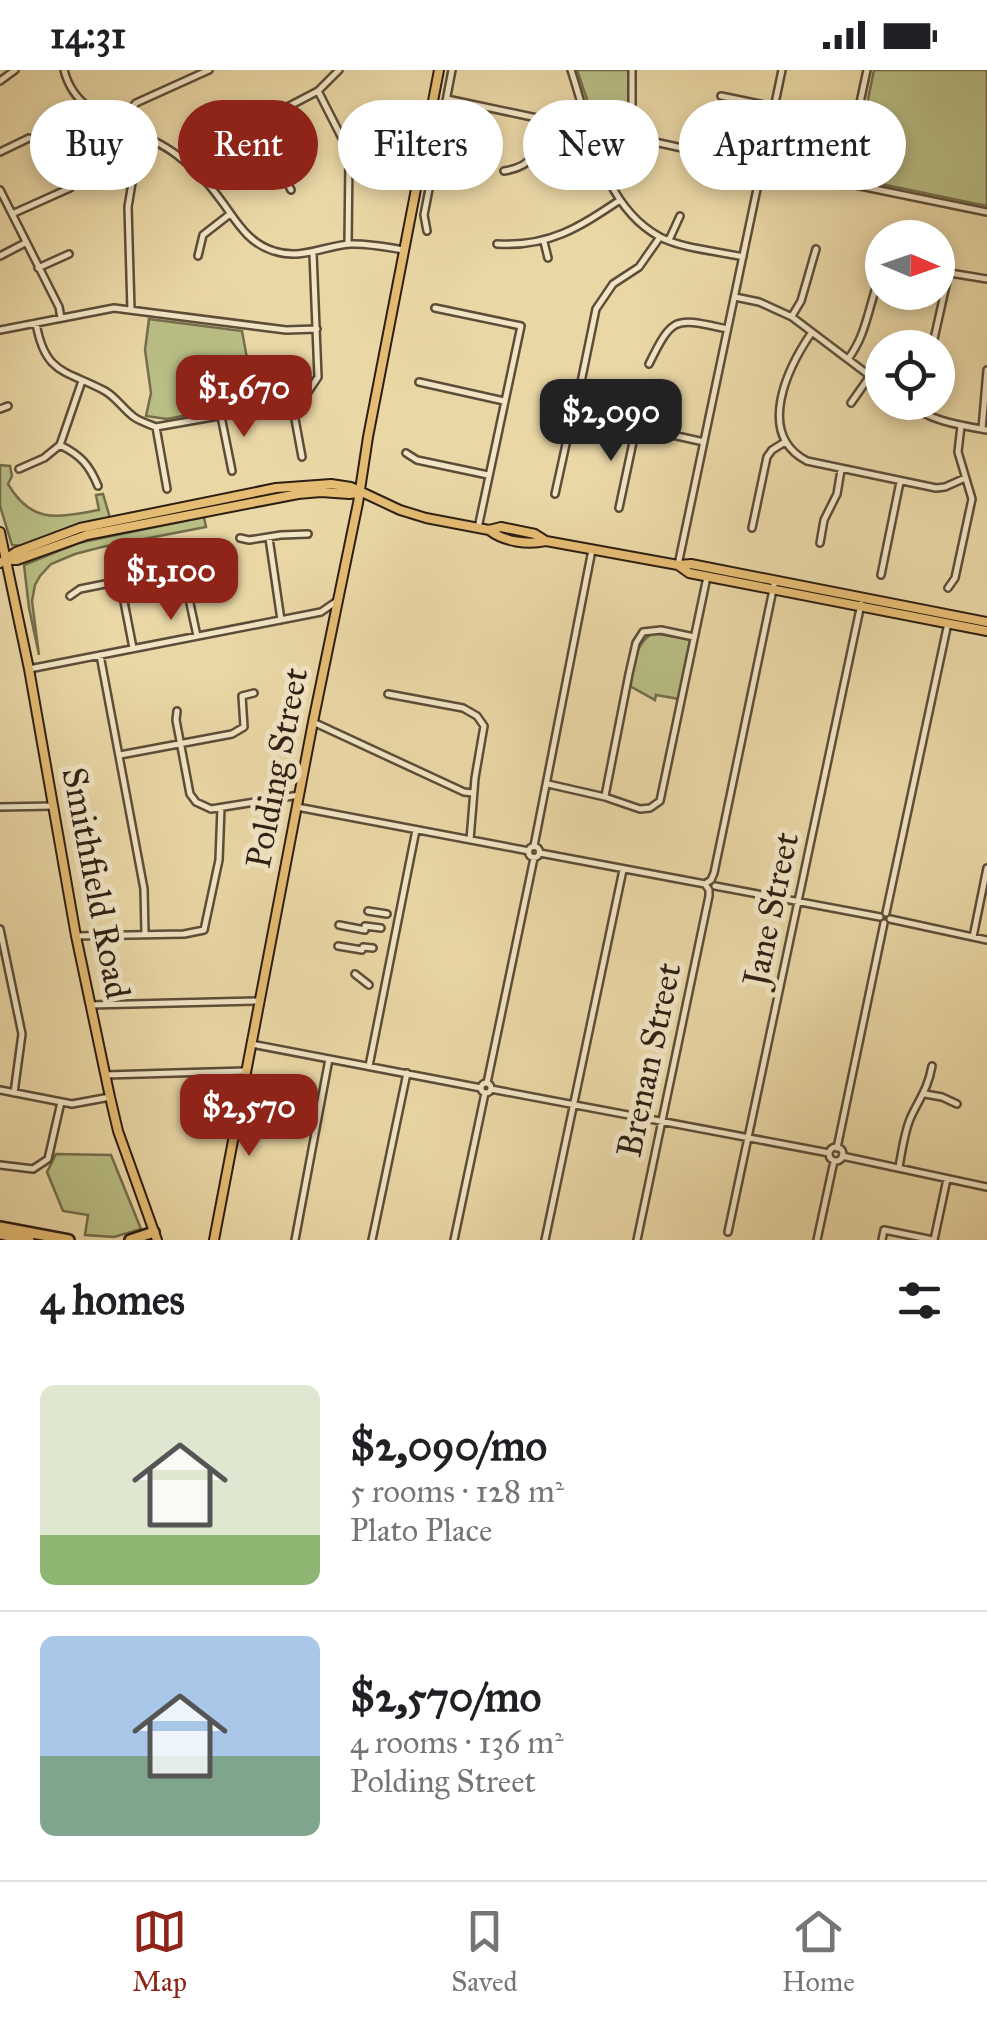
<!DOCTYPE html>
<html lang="en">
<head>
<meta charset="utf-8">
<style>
	body { margin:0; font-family:"IM FELL Great Primer",serif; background:#f6f6f6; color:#202124; height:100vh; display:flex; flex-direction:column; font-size:38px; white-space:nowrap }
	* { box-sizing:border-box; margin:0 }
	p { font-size:32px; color:#757577 }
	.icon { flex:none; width:55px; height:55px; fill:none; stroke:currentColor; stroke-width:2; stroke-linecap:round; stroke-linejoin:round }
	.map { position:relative; height:1170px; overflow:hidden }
	.side { display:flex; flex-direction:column; background:#fff; flex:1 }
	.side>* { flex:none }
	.banner { position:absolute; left:30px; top:30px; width:928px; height:90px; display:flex; gap:20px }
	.needle { width:65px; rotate:92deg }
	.controls { position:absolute; left:865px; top:150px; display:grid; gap:20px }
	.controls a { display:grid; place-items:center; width:90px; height:90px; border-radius:50%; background:#fff; box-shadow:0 5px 15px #0003; font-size:50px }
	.price { position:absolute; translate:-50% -85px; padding:0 22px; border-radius:20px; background:#8f2418; color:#fff; font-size:32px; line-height:65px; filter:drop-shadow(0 2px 5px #0008) }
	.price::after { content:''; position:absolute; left:50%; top:60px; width:30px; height:22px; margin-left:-15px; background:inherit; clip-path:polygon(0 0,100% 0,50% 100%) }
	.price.on { background:#222; color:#fff }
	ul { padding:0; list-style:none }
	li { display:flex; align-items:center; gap:30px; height:250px; padding:0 40px }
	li+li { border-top:2px solid #e0e0e0 }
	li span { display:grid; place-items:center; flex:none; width:280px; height:200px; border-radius:15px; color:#555 }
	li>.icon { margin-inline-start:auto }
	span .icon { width:120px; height:120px; fill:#fffc; stroke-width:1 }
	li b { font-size:42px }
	h2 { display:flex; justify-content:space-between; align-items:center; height:120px; padding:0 40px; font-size:42px }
	.tag { padding:0 35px; border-radius:45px; background:#fff; box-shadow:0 5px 15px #0003; font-size:35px; line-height:90px }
	.tag.on { background:#8f2418; color:#fff }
	.status { display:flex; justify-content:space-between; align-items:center; height:70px; padding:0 50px; background:#fff; direction:ltr }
	.status svg { height:28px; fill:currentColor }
	.tabs { display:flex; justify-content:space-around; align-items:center; height:140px; border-top:2px solid #e0e0e0; background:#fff; font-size:28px; color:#757577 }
	.tabs a { display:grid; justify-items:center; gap:5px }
	.tabs .on { color:#8f2418 }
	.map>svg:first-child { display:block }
	.green { fill:#b9be85; stroke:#746e4c; stroke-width:2.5 }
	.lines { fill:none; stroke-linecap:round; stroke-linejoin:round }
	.minor-casing { stroke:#5d4d38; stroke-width:10 }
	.major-casing { stroke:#2e1f14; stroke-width:12 }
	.highway-casing { stroke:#2e1f14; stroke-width:14 }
	.minor { stroke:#f1e5c5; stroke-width:5 }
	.major { stroke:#e5bc73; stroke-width:8 }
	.highway { stroke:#e5bc73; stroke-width:9 }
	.labels { text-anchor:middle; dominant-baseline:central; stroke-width:10; stroke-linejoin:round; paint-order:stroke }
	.street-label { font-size:35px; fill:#2e1f14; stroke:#f1e5c5 }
</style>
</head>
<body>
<div class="status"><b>14:31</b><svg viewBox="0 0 49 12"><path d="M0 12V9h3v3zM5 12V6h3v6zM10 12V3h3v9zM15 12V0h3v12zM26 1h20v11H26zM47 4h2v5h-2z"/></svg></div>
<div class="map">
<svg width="987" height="1170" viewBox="0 0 987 1170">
	<rect width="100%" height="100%" fill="#ead7a6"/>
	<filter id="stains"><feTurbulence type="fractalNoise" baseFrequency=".002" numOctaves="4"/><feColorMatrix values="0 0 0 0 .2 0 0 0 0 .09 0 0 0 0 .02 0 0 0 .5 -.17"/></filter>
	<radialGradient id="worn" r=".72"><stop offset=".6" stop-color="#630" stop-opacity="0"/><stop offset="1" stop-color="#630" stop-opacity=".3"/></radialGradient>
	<!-- green -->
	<path class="green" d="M577,0H628C629,19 630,44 621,61L601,64L598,62Z
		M874,0H987V136L852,108Z
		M149,249L242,261L255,332L167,349L146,346L151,323L145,280Z
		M0,395L10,396L12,406L8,414C32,455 58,447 99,440L96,425L103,424L110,448L53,464L24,476L12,475L0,436Z
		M204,447L206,457L102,477L75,484L51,494L40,506L35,515L32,531L39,585L29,538L24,495L78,473Z
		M653,563L688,569L690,571L679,629L656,625L655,630L630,616C634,596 634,574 653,563Z
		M56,1084L111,1085L141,1159L114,1167L85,1165L88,1145L63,1141L47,1102Z"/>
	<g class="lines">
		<!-- minor casing -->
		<g class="minor-casing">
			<path id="minor" d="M64,0C77,53 137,54 177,85C193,97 208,112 220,129C236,150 247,173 274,181C301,190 324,176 350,174C368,173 386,177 404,180
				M571,0C590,57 602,136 660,167C684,179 717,181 743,187
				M0,11L15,0
				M318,21L346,76L349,89L348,174
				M721,26L774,37
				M447,29L556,52L567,51L586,44
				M257,52L291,120
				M122,54L129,41L136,33L209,0
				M627,66L632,34V0
				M595,71L627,66L719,86
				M346,76L383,60H397
				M0,82L29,68
				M192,95L211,77L318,21L339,0
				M762,96L987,142
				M504,101C537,96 537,79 542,50
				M843,112L867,0
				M0,120L59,237L61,248
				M12,144L70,118
				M427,161L424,145L452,0
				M660,167L639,197L613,214L596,239L579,322L584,339L596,348L704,372
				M669,170L680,146
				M544,172L548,188
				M497,174C549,177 578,158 620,130
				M0,186L25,173
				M198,186L203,165L230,144
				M38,198L69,184
				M938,201L987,209
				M735,227L759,232L792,247L882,315
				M435,238L521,256L478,458
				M131,240L128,137L133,107L148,66
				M792,246L801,231L816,179
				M36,253C45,305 66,300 105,321C116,327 124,340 134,347C141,352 149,354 156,357L292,333L306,325L318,307L313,183
				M0,260L114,238L286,260L317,259
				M812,262C788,297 755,364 807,391L936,418L945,417L965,408
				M932,278L949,202
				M848,289C868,263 869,231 882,201
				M649,294C673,245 675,248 727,259
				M419,312L504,331
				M906,332C930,351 958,355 987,360
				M292,333L302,387
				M851,333L870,306
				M0,339L8,336
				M221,346L232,401
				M156,357L167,419
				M982,359L987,300
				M60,375C80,385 89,394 98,416
				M406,383L417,390L488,405
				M19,399L44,388L60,375L82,311
				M555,424L570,356L573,349L584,339
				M619,438L636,358
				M752,458L767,387L772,380L785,372
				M240,468L249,470L281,465L308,464
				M269,468L281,550
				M177,473L197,566
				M820,473L824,450L837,424L841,400
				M678,495L782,0
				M881,505L900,412
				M948,518L955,508L972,429L958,382L961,356
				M70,526L80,519L120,511L133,578
				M100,585L144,819L145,864
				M29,599L321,542L337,531
				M388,624L463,638L477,646L484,656L475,708L470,770
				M177,641L176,650L190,724L196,732L211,739L299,725
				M313,652L464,722L473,723
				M120,685L232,664L244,657L242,626L254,623
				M548,714L605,727L640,739L650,738L660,731L707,507
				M605,726L629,604L636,573L643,562L661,560L694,567
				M0,737L54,736
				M297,737L529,781
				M534,776L592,480
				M528.5 782a5.5 5.5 0 1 1 11 0a5.5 5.5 0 1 1-11 0Z
				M540,783L705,814
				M715,816L880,847
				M368,841L387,844
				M886,843L948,553
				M890,849L987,870
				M339,855L365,860
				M365,856L381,858
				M0,859L22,964L14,1023
				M76,866L184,864L204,860L219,790L221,738
				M973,867L987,798
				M338,876L362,880
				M363,877L373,878
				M355,904L369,915
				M90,935L260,931
				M251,974L481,1018
				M369,996L416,760
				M105,1005L246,1001
				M481 1018a5 5 0 1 1 10 0a5 5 0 1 1-10 0Z
				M487,1013L534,788
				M491,1019L829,1083
				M0,1020L72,1034L110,1027
				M925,1024L942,1027L957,1034
				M829 1084a7 7 0 1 1 14 0a7 7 0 1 1-14 0Z
				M837,1078L884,853
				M842,1086L987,1117
				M0,1095L33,1099L48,1089L61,1032
				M899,1097C902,1081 904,1064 910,1049C919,1029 928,1019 932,996
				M728,1162L861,534
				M295,1170L329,989
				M372,1170L407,1003
				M454,1170L485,1023
				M545,1170L623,800
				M637,1170L709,826V820L705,814L711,810L714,803L775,510
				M817,1170L834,1091
				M882,1170L884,1160L933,1170
				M934,1170L947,1109"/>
		</g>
		<!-- major casing -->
		<g class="major-casing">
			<path id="major" d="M489,460C504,472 528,475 546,471
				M0,462L29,599L76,866L110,1027L118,1061L157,1170
				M7,490H17L87,465L298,424L321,422L349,424L359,423
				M0,493L16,482L80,458L276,418L331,414L351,417L400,440L426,448L489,460L501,457L535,464L546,471L678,495L691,494L987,552
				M678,495L689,503L987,561
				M214,1170L313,652L358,433L368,367L439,0"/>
		</g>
		<!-- highway casing -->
		<g class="highway-casing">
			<path id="highway" d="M0,1157L69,1170
				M0,1164L29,1170
				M130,1170L154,1162"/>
		</g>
		<!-- minor -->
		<use href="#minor" class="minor"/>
		<!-- major -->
		<use href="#major" class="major"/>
		<!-- highway -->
		<use href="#highway" class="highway"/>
	</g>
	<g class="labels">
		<!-- street labels -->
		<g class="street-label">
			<text transform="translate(277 698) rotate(-79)">Polding Street</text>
			<text transform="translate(96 813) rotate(79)">Smithfield Road</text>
			<text transform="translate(771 839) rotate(-78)">Jane Street</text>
			<text transform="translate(649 990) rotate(-78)">Brenan Street</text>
		</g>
	</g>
	<rect width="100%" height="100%" filter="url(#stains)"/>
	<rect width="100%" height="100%" fill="url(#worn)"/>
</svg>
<div class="controls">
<a><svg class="needle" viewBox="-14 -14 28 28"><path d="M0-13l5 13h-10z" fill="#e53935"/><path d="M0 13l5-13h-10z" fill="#757577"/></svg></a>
<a><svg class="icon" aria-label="locate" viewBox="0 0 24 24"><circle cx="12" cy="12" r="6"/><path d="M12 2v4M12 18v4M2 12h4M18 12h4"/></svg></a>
</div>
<b class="price" style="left:244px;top:370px">$1,670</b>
<b class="price on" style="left:611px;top:394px">$2,090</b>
<b class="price" style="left:171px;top:553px">$1,100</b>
<b class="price" style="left:249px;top:1089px">$2,570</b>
<div class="banner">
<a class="tag">Buy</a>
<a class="tag on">Rent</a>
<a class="tag">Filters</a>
<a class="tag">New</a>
<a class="tag">Apartment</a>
</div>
</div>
<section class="side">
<h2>4 homes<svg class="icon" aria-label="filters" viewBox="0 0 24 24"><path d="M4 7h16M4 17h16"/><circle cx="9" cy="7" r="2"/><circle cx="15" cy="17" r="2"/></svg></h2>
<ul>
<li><span style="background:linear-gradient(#dfe7d0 75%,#8fb573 0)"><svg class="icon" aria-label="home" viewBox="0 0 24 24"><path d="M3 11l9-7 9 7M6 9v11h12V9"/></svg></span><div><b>$2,090/mo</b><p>5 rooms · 128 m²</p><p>Plato Place</p></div></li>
<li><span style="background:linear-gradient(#a9c7e8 60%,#7fa58c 0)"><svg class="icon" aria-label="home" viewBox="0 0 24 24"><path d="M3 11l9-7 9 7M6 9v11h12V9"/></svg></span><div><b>$2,570/mo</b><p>4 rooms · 136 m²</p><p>Polding Street</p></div></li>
</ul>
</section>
<nav class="tabs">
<a class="on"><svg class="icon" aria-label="map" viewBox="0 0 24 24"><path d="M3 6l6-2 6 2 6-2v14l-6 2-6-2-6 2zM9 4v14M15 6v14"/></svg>Map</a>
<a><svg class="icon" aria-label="saved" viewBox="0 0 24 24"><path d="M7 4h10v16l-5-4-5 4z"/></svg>Saved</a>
<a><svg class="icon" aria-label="home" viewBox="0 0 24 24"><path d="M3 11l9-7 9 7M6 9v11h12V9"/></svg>Home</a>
</nav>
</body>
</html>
